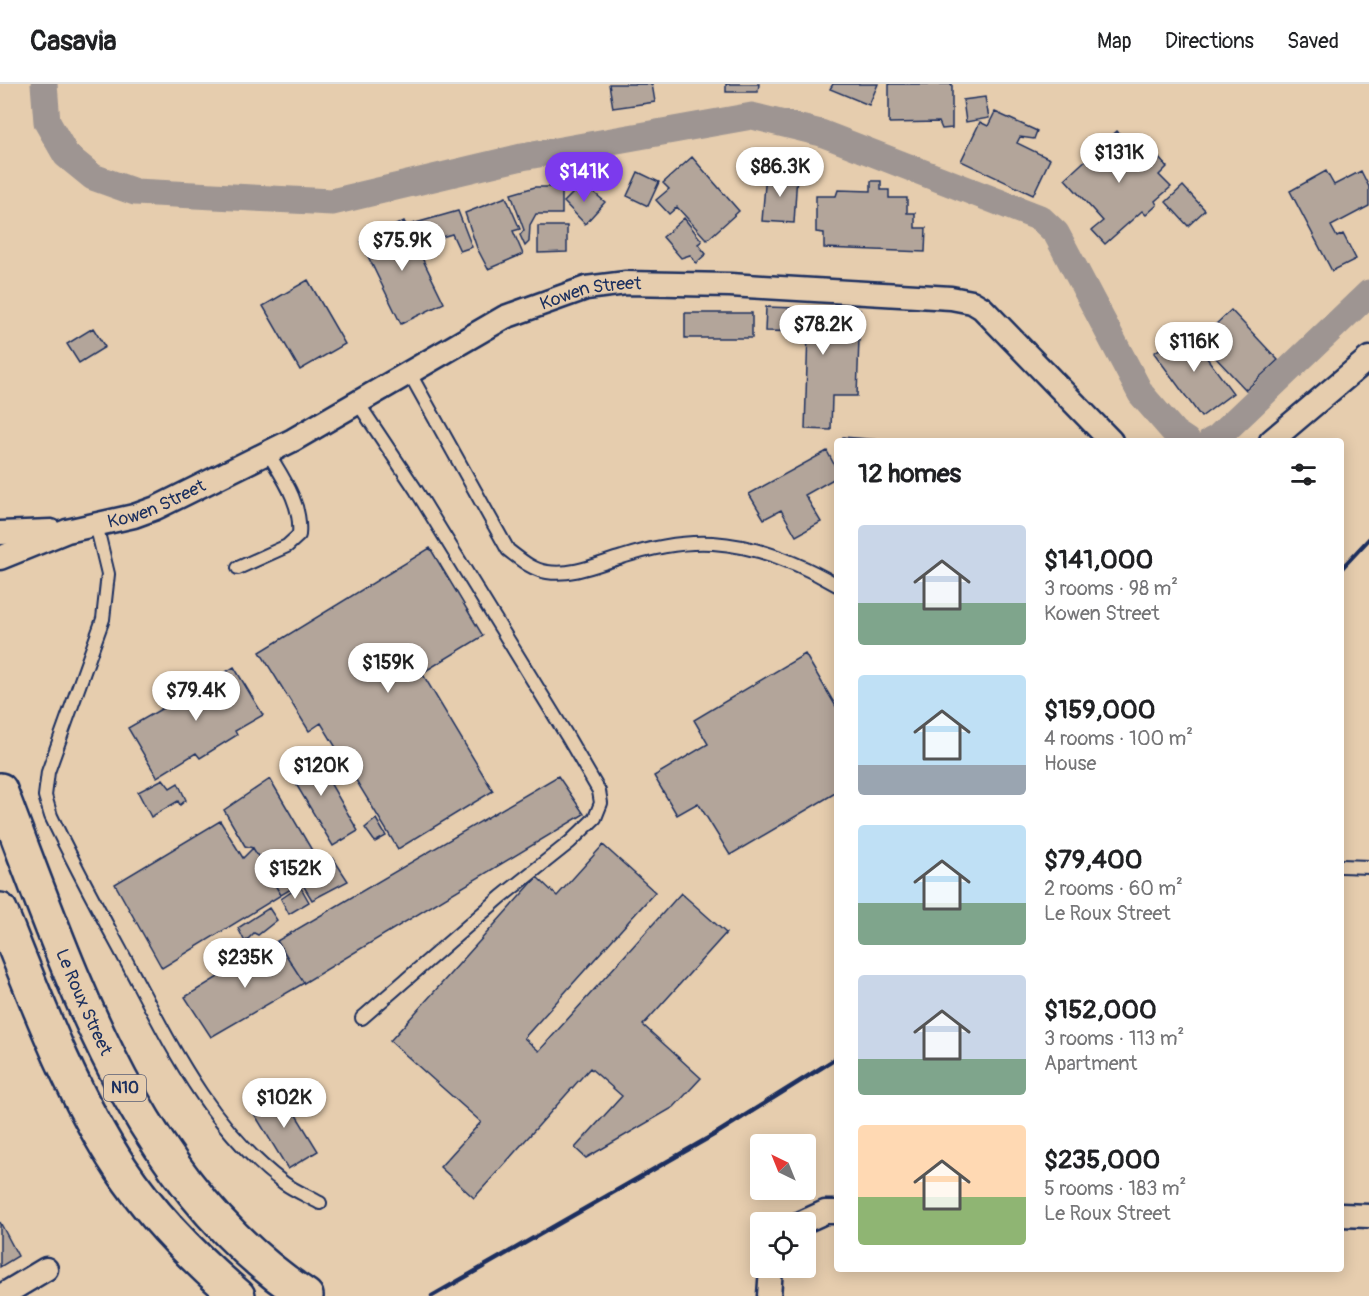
<!DOCTYPE html>
<html lang="en">
<head>
<meta charset="utf-8">
<style>
	body { margin:0; font-family:Pangolin,sans-serif; background:#f2f2f2; color:#202124; height:100vh; display:flex; flex-direction:column; font-size:22px; white-space:nowrap }
	* { box-sizing:border-box; margin:0 }
	p { font-size:20px; color:#757577 }
	.icon { flex:none; width:33px; height:33px; fill:none; stroke:currentColor; stroke-width:2; stroke-linecap:round; stroke-linejoin:round }
	.map { position:relative; flex:1; overflow:hidden }
	.panel { position:absolute; left:834px; top:354px; width:510px; height:834px; display:flex; flex-direction:column; background:#fff; border-radius:6px; box-shadow:0 3px 15px #0003 }
	.panel>* { flex:none }
	.needle { width:39px; rotate:317deg }
	.fabs { position:absolute; left:750px; top:1050px; display:grid; gap:12px }
	.fabs a { display:grid; place-items:center; width:66px; height:66px; border-radius:6px; background:#fff; box-shadow:0 3px 15px #0003; font-size:30px }
	.price { position:absolute; translate:-50% -51px; padding:0 14px; border-radius:21px; background:#fff; color:#222; font-size:20px; line-height:39px; filter:drop-shadow(0 2px 3px #0008) }
	.price::after { content:''; position:absolute; left:50%; top:36px; width:18px; height:14px; margin-left:-9px; background:inherit; clip-path:polygon(0 0,100% 0,50% 100%) }
	.price.active { background:#7c3aed; color:#fff }
	ul { padding:0; list-style:none }
	li { display:flex; align-items:center; gap:18px; height:150px; padding:0 24px }
	li span { display:grid; place-items:center; flex:none; width:168px; height:120px; border-radius:6px; color:#555 }
	li>.icon { margin-inline-start:auto }
	span .icon { width:72px; height:72px; fill:#fffc; stroke-width:1 }
	li b { font-size:26px }
	h2 { display:flex; justify-content:space-between; align-items:center; height:72px; padding:0 24px; font-size:26px }
	header { display:flex; align-items:center; gap:36px; box-sizing:border-box; height:84px; padding:0 30px; background:#fff; border-bottom:2px solid #e0e0e0 }
	header strong { font-size:28px }
	nav { display:flex; gap:33px; margin-inline-start:auto; font-size:21px }
	.map>svg:first-child { display:block }
	.lines { fill:none; stroke-linecap:round; stroke-linejoin:round }
	.canal { stroke:#9e9592; stroke-width:27 }
	.building { fill:#b3a59a; stroke:#1b2f5e; stroke-width:1.5 }
	.service-casing { stroke:#1b2f5e; stroke-width:16 }
	.minor-casing { stroke:#1b2f5e; stroke-width:27 }
	.trunk-casing { stroke:#1b2f5e; stroke-width:38 }
	.service { stroke:#e6cdae; stroke-width:12 }
	.minor { stroke:#e6cdae; stroke-width:22 }
	.trunk { stroke:#e6cdae; stroke-width:33 }
	.rail { stroke:#1b2f5e; stroke-width:4.5 }
	.labels { text-anchor:middle; dominant-baseline:central; stroke-width:4.5; stroke-linejoin:round; paint-order:stroke }
	.shield { fill:#e6cdae; stroke:#585e76; stroke-width:1.5 }
	.shield-label { font-size:16px; font-weight:bold; fill:#1b2f5e }
	.street-label { font-size:18px; fill:#1b2f5e; stroke:#e6cdae }
</style>
</head>
<body>
<header>
<strong>Casavia</strong>
<nav><a>Map</a><a>Directions</a><a>Saved</a></nav>
</header>
<div class="map">
<svg width="1369" height="1212" viewBox="0 0 1369 1212">
	<rect width="100%" height="100%" fill="#e6cdae"/>
	<filter id="ink" filterUnits="userSpaceOnUse"><feTurbulence type="fractalNoise" baseFrequency=".0167" numOctaves="2"/><feDisplacementMap in="SourceGraphic" scale="12" xChannelSelector="R" yChannelSelector="G"/><feConvolveMatrix kernelMatrix="1 2 1 2 8 2 1 2 1" color-interpolation-filters="sRGB"/></filter>
	<g filter="url(#ink)">
		<g class="lines">
			<!-- canal -->
			<path class="canal" d="M44,0L47,38L66,71L93,93L135,108L332,118L522,73L752,32L821,49L1040,134L1056,149L1141,310L1175,349L1187,357
				M1211,357L1217,354L1369,209"/>
		</g>
		<!-- building -->
		<path class="building" d="M609,0H652L655,18L613,24Z
			M726,0H759L758,8H726Z
			M833,0H878L869,21L830,5Z
			M889,0H952V44L942,45L939,38L889,39Z
			M985,13L989,34L966,38L963,16Z
			M995,28L1037,47L1034,55L1020,53L1017,59L1050,75L1033,111L961,77L980,38L988,42Z
			M1117,47L1137,68L1146,60L1167,83L1159,91L1171,103L1155,117L1157,121L1146,131L1142,127L1105,160L1092,146L1103,137L1065,95Z
			M692,73L739,127L707,156L677,123L669,130L656,116L669,105L663,99Z
			M1326,87L1334,101L1361,87L1369,103V122L1331,142L1337,153L1343,150L1356,175L1332,187L1290,107Z
			M638,88L659,98L648,122L627,112Z
			M766,89L797,90L794,139L762,137Z
			M871,97H881V106H889V114H907V129H915V144H926L925,168L824,164V149L816,148V112H836L838,106L871,107Z
			M583,99L605,118L585,140L564,118Z
			M1183,102L1205,126L1188,142L1166,118Z
			M535,103H562V130H536L530,141L529,158L525,162L520,151L524,146L511,110Z
			M506,113L520,145L513,147L523,170L488,185L477,164L465,129Z
			M458,127L472,163L460,167L452,150L418,160L412,140Z
			M684,134L702,157L698,160L706,170L696,179L690,171L681,174L663,153Z
			M404,137L444,219L401,240L361,158Z
			M538,142H567V168L538,169Z
			M308,196L345,260L300,286L263,222Z
			M766,223L860,226L857,312H832L831,346L805,345L808,248L765,247Z
			M1231,226L1278,276L1246,306L1199,256Z
			M685,229H752V254H685Z
			M93,244L105,263L79,279L67,260Z
			M1186,246L1233,309L1201,333L1154,269Z
			M843,353L880,356V357H843Z
			M827,367L837,386V393L805,411L821,438L796,452L781,426L764,435L749,410Z
			M430,464L483,552L422,589L493,707L398,765L321,639L309,647L260,568Z
			M805,570L837,624V708L730,771L698,719L677,731L654,692L708,660L694,636Z
			M234,583L263,631L235,647L237,651L200,674L196,669L157,693L128,644L170,620L166,614L189,601L193,608Z
			M310,664L358,747L333,762L284,680Z
			M558,692L584,730L304,899L277,857Z
			M163,695L170,704L178,699L186,716L180,721L178,717L151,733L138,708Z
			M270,695L320,780L297,793L301,799L281,811L253,764L245,762L224,726Z
			M376,735L386,752L375,758L365,744Z
			M220,737L243,774L253,764L281,811L162,884L115,800Z
			M603,761L655,808L524,954L539,967L681,809L726,849L643,941L701,994L674,1023L586,1074L575,1064L622,1012L590,984L474,1114L440,1083L481,1038L390,957L537,793L557,812Z
			M333,774L348,797L312,816L300,796Z
			M300,802L309,818L289,830L281,815Z
			M269,824L277,836L258,851L254,849L245,858L238,844Z
			M277,857L304,899L211,953L185,913Z
			M280,1005L318,1067L288,1085L250,1023Z
			M0,1138L18,1172L0,1183Z"/>
		<g class="lines">
			<!-- service casing -->
			<g class="service-casing">
				<path id="service" d="M410,290L508,466C520,475 532,486 547,488C573,492 598,480 622,473C650,464 683,457 713,459C757,462 799,479 837,501
					M358,319L416,406L567,652L599,707L601,719L595,734L570,758L501,813L362,934
					M96,440L108,490L103,535L48,688L45,712L51,732C75,783 102,832 129,882C171,961 210,1044 284,1099C295,1107 308,1112 320,1119
					M238,484L287,462L299,451C302,420 283,394 268,369
					M1341,782L1369,783"/>
			</g>
			<!-- minor casing -->
			<g class="minor-casing">
				<g id="minor">
					<path d="M1271,357L1369,274"/>
					<path d="M0,449L51,447"/>
					<path id="s1" d="M0,474L67,447L134,432L156,424L293,356L505,233L586,204L626,199L730,201L951,214L972,218L982,224L1111,357"/>
					<path d="M1341,1131L1369,1132"/>
					<path d="M803,1138L825,1128H837"/>
					<path d="M1,1212L46,1185"/>
					<path d="M769,1212L771,1184"/>
				</g>
			</g>
			<!-- trunk casing -->
			<g class="trunk-casing">
				<g id="trunk">
					<path id="s2" d="M0,706C70,887 134,1099 306,1212"/>
					<path d="M0,826C35,913 70,1008 121,1085C153,1133 195,1175 238,1212"/>
				</g>
			</g>
			<!-- service -->
			<use href="#service" class="service"/>
			<!-- minor -->
			<use href="#minor" class="minor"/>
			<!-- trunk -->
			<use href="#trunk" class="trunk"/>
			<!-- rail -->
			<path class="rail" d="M1341,485L1369,455
				M432,1212L717,1049L837,974"/>
		</g>
	</g>
	<g class="labels">
		<!-- shield labels -->
		<rect class="shield" x="104" y="991" width="42" height="26" rx="4.5"/>
		<g class="shield-label">
			<text x="125" y="1004">N10</text>
		</g>
		<!-- street labels -->
		<g class="street-label">
			<text stroke="none"><textPath href="#s1" startOffset="652">Kowen Street</textPath></text>
			<text stroke="none"><textPath href="#s1" startOffset="166">Kowen Street</textPath></text>
			<text stroke="none"><textPath href="#s2" startOffset="228">Le Roux Street</textPath></text>
		</g>
	</g>
</svg>
<div class="fabs">
<a><svg class="needle" viewBox="-14 -14 28 28"><path d="M0-13l5 13h-10z" fill="#e53935"/><path d="M0 13l5-13h-10z" fill="#757577"/></svg></a>
<a><svg class="icon" aria-label="locate" viewBox="0 0 24 24"><circle cx="12" cy="12" r="6"/><path d="M12 2v4M12 18v4M2 12h4M18 12h4"/></svg></a>
</div>
<b class="price" style="left:1119px;top:100px">$131K</b>
<b class="price" style="left:780px;top:114px">$86.3K</b>
<b class="price active" style="left:584px;top:119px">$141K</b>
<b class="price" style="left:402px;top:188px">$75.9K</b>
<b class="price" style="left:823px;top:272px">$78.2K</b>
<b class="price" style="left:1194px;top:289px">$116K</b>
<b class="price" style="left:388px;top:610px">$159K</b>
<b class="price" style="left:196px;top:638px">$79.4K</b>
<b class="price" style="left:321px;top:713px">$120K</b>
<b class="price" style="left:295px;top:816px">$152K</b>
<b class="price" style="left:245px;top:905px">$235K</b>
<b class="price" style="left:284px;top:1045px">$102K</b>
<section class="panel">
<h2>12 homes<svg class="icon" aria-label="filters" viewBox="0 0 24 24"><path d="M4 7h16M4 17h16"/><circle cx="9" cy="7" r="2"/><circle cx="15" cy="17" r="2"/></svg></h2>
<ul>
<li><span style="background:linear-gradient(#c9d6e8 65%,#7fa58c 0)"><svg class="icon" aria-label="home" viewBox="0 0 24 24"><path d="M3 11l9-7 9 7M6 9v11h12V9"/></svg></span><div><b>$141,000</b><p>3 rooms · 98 m²</p><p>Kowen Street</p></div></li>
<li><span style="background:linear-gradient(#bfe0f5 75%,#9aa5b1 0)"><svg class="icon" aria-label="home" viewBox="0 0 24 24"><path d="M3 11l9-7 9 7M6 9v11h12V9"/></svg></span><div><b>$159,000</b><p>4 rooms · 100 m²</p><p>House</p></div></li>
<li><span style="background:linear-gradient(#bfe0f5 65%,#7fa58c 0)"><svg class="icon" aria-label="home" viewBox="0 0 24 24"><path d="M3 11l9-7 9 7M6 9v11h12V9"/></svg></span><div><b>$79,400</b><p>2 rooms · 60 m²</p><p>Le Roux Street</p></div></li>
<li><span style="background:linear-gradient(#c9d6e8 70%,#7fa58c 0)"><svg class="icon" aria-label="home" viewBox="0 0 24 24"><path d="M3 11l9-7 9 7M6 9v11h12V9"/></svg></span><div><b>$152,000</b><p>3 rooms · 113 m²</p><p>Apartment</p></div></li>
<li><span style="background:linear-gradient(#ffd9b3 60%,#8fb573 0)"><svg class="icon" aria-label="home" viewBox="0 0 24 24"><path d="M3 11l9-7 9 7M6 9v11h12V9"/></svg></span><div><b>$235,000</b><p>5 rooms · 183 m²</p><p>Le Roux Street</p></div></li>
</ul>
</section>
</div>
</body>
</html>
